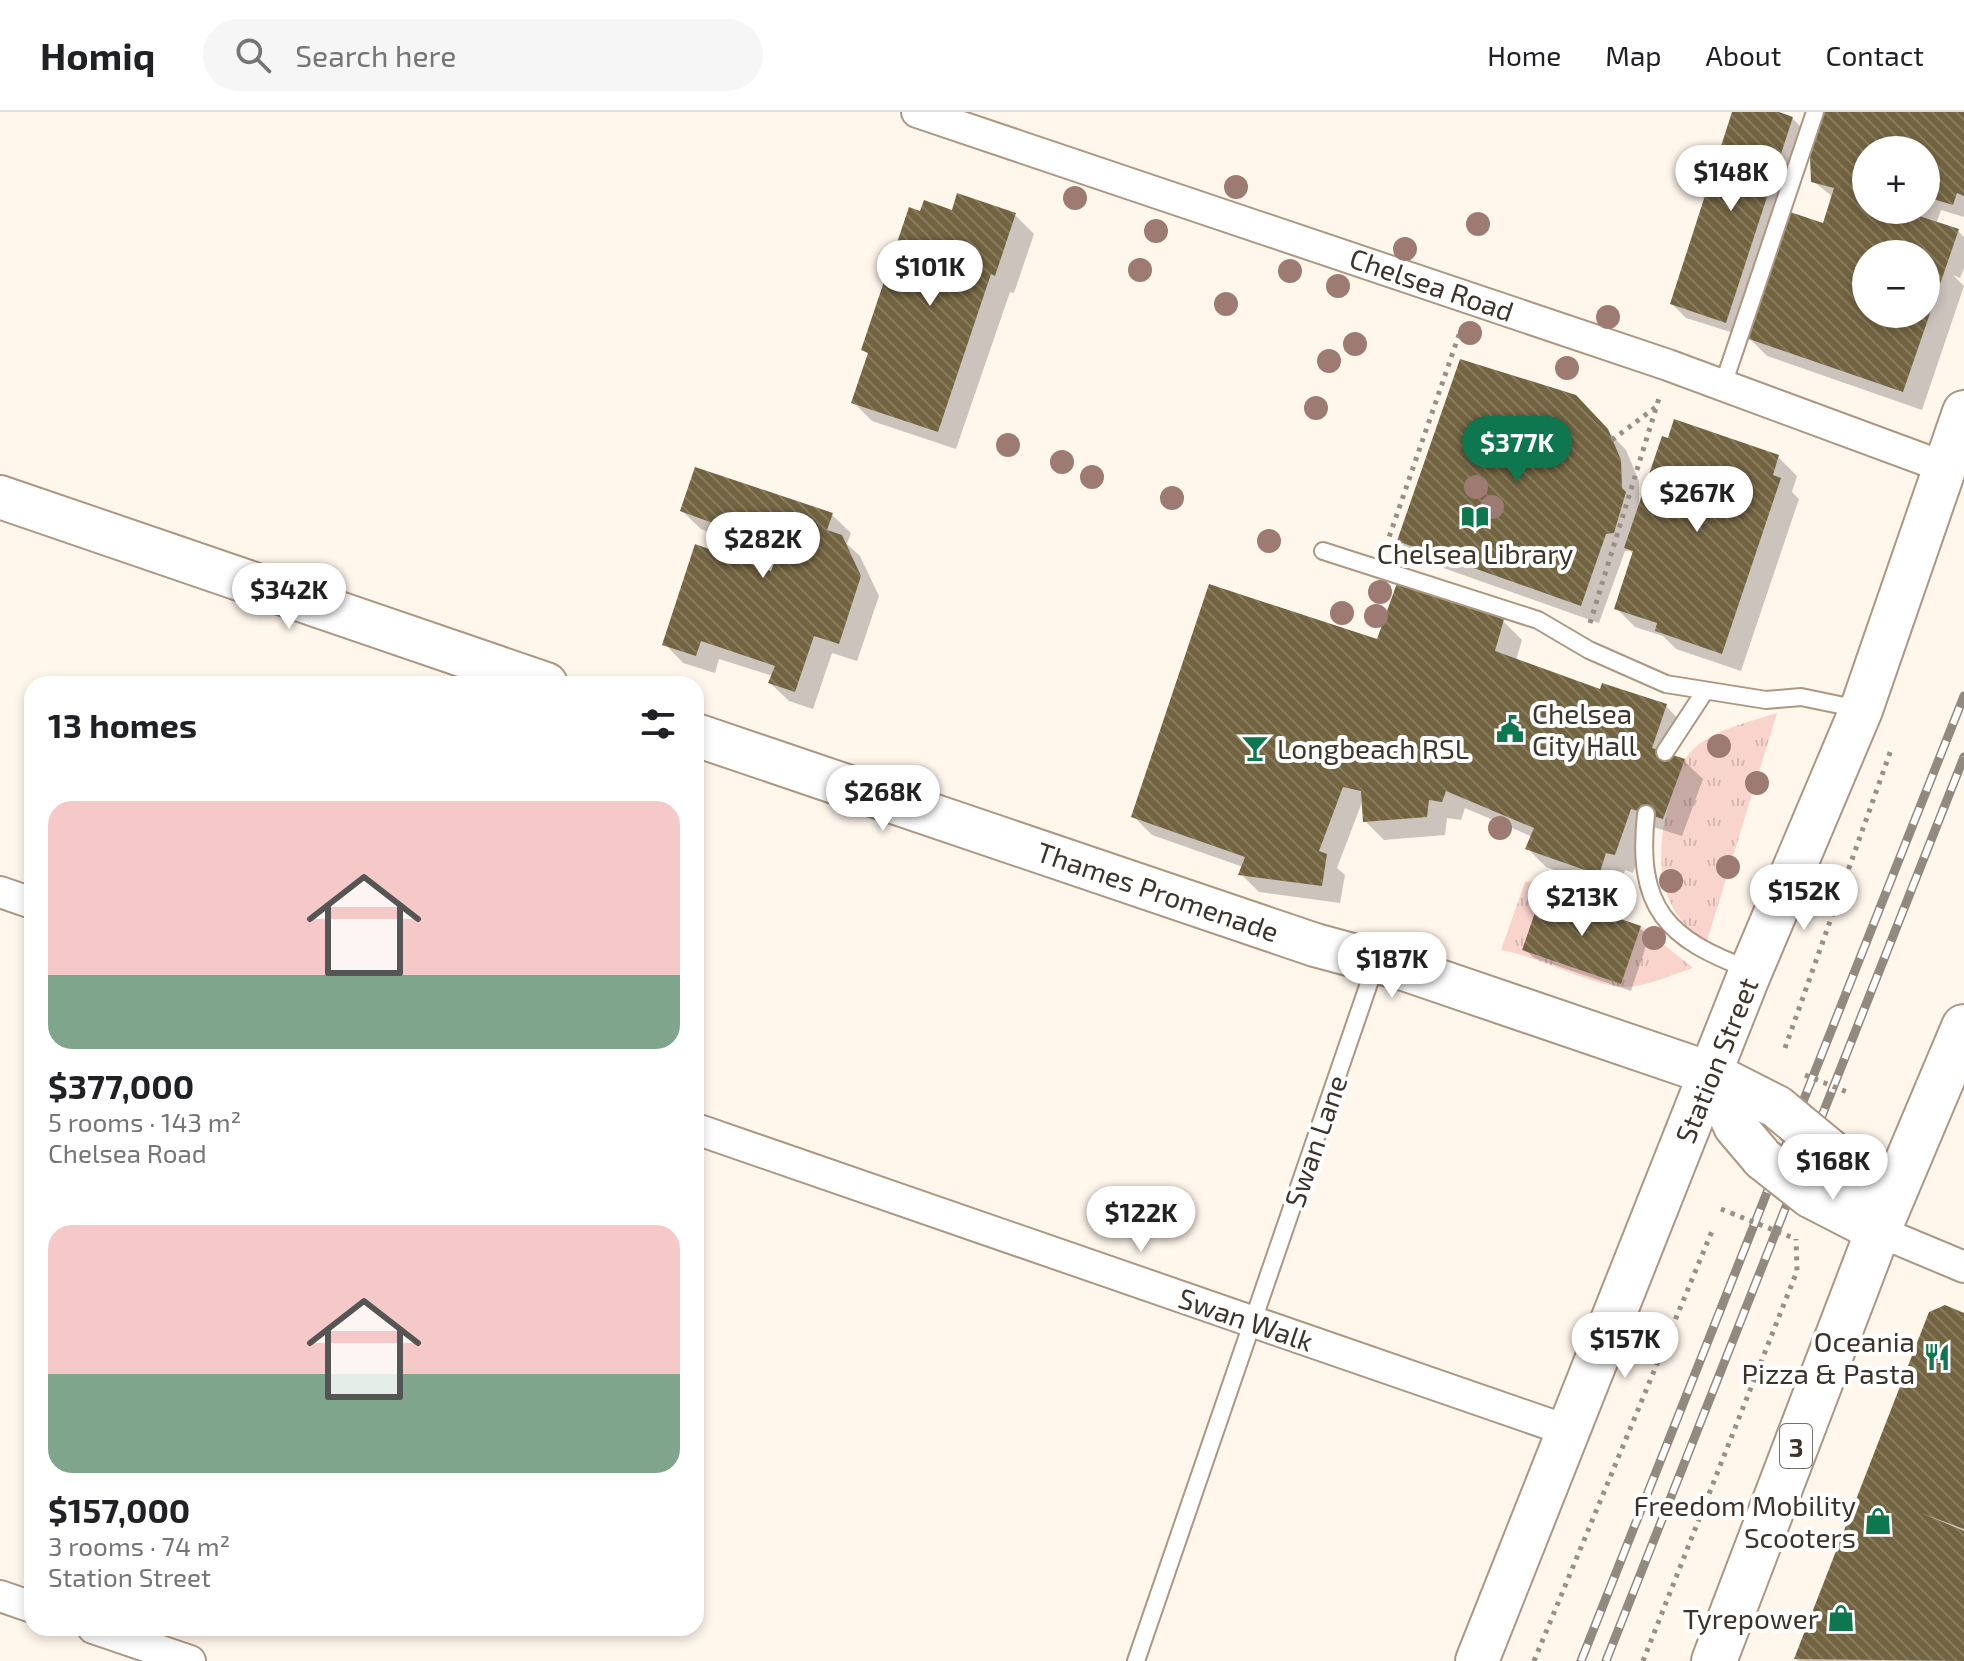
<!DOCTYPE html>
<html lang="en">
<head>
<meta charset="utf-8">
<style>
	body { margin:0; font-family:"Exo 2",sans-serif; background:#f6f6f6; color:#202124; height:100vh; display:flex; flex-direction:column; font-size:30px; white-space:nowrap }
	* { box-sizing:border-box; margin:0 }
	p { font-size:26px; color:#757577 }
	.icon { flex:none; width:44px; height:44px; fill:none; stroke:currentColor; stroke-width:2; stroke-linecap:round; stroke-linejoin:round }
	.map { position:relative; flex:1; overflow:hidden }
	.panel { position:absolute; left:24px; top:564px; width:680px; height:960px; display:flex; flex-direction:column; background:#fff; border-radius:24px; box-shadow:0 4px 12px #0003 }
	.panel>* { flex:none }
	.tools { position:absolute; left:1852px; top:24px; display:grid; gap:16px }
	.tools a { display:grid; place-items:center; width:88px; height:88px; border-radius:50%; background:#fff; box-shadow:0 4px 12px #0003; font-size:40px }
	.price { position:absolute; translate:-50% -68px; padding:0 18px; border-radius:28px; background:#fff; color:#222; font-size:26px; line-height:52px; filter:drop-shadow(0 2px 4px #0008) }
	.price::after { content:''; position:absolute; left:50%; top:48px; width:24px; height:18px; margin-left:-12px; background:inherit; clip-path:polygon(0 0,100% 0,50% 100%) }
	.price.current { background:#0e7750; color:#fff }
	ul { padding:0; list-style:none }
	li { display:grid; align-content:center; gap:16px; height:424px; padding:0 24px }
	li span { display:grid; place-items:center; height:248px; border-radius:24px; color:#555 }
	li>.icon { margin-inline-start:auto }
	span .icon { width:144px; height:144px; fill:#fffc; stroke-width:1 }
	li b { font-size:34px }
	h2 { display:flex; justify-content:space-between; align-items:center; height:96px; padding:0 24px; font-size:34px }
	header { display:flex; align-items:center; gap:48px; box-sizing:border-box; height:112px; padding:0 40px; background:#fff; border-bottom:2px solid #e0e0e0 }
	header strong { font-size:38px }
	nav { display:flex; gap:44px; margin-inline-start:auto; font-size:28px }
	.search { width:560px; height:72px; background:#f6f6f6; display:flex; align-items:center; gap:20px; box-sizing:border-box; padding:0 28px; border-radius:44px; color:#757577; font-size:30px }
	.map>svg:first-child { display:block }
	.grass { fill:url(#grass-tufts) }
	.shadow { fill:#0003; fill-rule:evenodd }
	.building { fill:url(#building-back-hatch); fill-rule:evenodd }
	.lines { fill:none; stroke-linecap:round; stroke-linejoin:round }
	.lane-casing { stroke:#ad9780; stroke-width:20 }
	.street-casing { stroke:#ad9780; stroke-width:34 }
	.secondary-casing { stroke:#ad9780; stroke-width:46 }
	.highway-casing { stroke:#ad9780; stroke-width:48 }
	.path { stroke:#998f86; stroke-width:5; stroke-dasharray:4 6; stroke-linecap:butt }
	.lane { stroke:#fff; stroke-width:16 }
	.street { stroke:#fff; stroke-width:30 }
	.secondary { stroke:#fff; stroke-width:42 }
	.highway { stroke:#fff; stroke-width:44 }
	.rail-casing { stroke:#92897f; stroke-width:9 }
	.rail { stroke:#fff; stroke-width:6; stroke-dasharray:18; stroke-linecap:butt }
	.secondary-bridge-casing { stroke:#ad9780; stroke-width:46; stroke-linecap:butt }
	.path-bridge { stroke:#998f86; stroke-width:5; stroke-dasharray:4 6; stroke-linecap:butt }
	.secondary-bridge { stroke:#fff; stroke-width:42 }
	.tree { fill:#9d7b72 }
	.labels { text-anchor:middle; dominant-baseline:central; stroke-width:8; stroke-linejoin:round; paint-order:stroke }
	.shield { fill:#fff; stroke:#77706a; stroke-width:2 }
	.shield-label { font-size:26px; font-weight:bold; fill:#3d332a }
	.street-label { font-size:28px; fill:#3d332a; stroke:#fff }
	.poi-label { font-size:28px; fill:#3d332a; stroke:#fff; text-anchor:end }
</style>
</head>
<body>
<header>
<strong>Homiq</strong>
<div class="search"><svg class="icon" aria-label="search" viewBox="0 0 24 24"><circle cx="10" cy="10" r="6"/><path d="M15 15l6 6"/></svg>Search here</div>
<nav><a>Home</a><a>Map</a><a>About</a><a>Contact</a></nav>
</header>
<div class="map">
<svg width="1964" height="1549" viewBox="0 0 1964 1549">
	<defs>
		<pattern id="grass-tufts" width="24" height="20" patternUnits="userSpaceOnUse" patternTransform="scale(2)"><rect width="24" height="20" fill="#f9d4cd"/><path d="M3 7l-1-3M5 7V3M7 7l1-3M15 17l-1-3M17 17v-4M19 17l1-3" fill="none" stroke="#d6b6b0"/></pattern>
		<pattern id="building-back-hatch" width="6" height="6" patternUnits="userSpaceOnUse" patternTransform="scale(2)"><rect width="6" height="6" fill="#736441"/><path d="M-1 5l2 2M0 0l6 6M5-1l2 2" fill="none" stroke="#887c60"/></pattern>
	</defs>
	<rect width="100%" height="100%" fill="#fff6ec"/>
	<!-- grass -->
	<path class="grass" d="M1777,601L1707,829C1651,799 1655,728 1674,676C1678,667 1680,655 1685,647C1704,619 1747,611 1777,601Z
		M1546,768L1584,779L1579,793L1542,780L1522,837L1621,871L1641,814L1693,856C1670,863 1639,879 1614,874C1576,867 1540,845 1501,838L1525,770Z"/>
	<!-- shadow -->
	<path class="shadow" d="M1734,0H1773L1792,6L1806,20L1740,223L1686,206L1672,192Z
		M1825,0H1964V105L1941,98L1936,112L1958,119L1964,125V156L1960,166L1953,163L1964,174L1922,298L1767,244L1749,226L1831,116L1833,85L1813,69ZM1866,38H1926V98H1866ZM1866,142H1926V202H1866Z
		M959,84L1015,103L1034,122L1014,181L1010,180L956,337L872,309L853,290L869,243L863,237L922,101L953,100Z
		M1594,304L1626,338L1639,369V396L1675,310L1778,345L1797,364L1792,380L1799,387L1741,559L1676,537L1663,524L1635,515L1616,496L1634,443L1630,439H1625L1599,511L1418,447L1399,429Z
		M682,399L832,403L851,421L847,432L860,444L879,484L857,549L832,541L813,597L789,589L770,571L773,564L719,547L715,561L683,551L665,532L772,462L778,446L701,417Z
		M1503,509L1522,528L1516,548L1601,580L1666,594L1684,613L1673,645L1684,649L1703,667L1682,724L1650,714L1633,761L1625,758L1618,781L1546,755L1528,737L1533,725L1465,696L1461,708L1447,706L1445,723L1384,728L1365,709L1364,685L1337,756L1345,763L1340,791L1259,780L1241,762L1243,755L1152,723L1134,705L1378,529Z
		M1640,816L1649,825L1631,879L1534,846L1524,837Z
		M1964,1203V1549H1799L1796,1547Z"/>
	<!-- building -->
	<path class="building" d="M1732,0H1779L1793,5L1726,211L1670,192Z
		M1823,0H1964V84L1957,81L1953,93L1926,85V38H1866V98H1922L1919,104L1959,117L1903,280L1746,226L1790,100L1823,111L1834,76L1811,70L1810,44ZM1866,142H1926V202H1866Z
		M957,81L1016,101L995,164L991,162L938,320L851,291L868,241L861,238L909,95L920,99L924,88L952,98Z
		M1460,247L1576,283L1608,317L1621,348L1622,376L1626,380L1614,421L1606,422L1581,494L1397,429Z
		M1674,307L1779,343L1773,363L1781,366L1722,542L1655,519L1657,511L1614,497L1633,439L1624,436L1662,324L1668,326Z
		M695,355L833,401L827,418L842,423L861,464L839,532L814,524L795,580L768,571L775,554L701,529L696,544L662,533L695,432L771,459L780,436L680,399Z
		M1397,471L1504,507L1495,539L1600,577L1602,571L1667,592L1652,636L1685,647L1663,707L1631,697L1615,743L1606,741L1599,763L1525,737L1534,716L1446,679L1442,690L1429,688L1427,705L1363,710L1361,679L1343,675L1319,739L1327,742L1322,774L1238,763L1245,745L1131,705L1209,472L1377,527Z
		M1542,780L1641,814L1621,872L1522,838Z
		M1945,1193L1964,1201V1417L1921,1401L1964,1419V1549L1794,1547L1929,1200Z"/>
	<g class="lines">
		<!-- lane casing -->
		<g class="lane-casing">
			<path id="lane" d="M1723,273L1815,0
				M1323,439L1538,508L1589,538L1666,572L1766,588L1801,585L1859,597
				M1665,640L1705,579
				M1646,702C1636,796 1666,827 1751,858
				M1136,1549L1376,851"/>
		</g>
		<!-- street casing -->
		<g class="street-casing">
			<path id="street" d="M917,0L1668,253L1944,355
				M0,780L32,791
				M696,1017L1569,1319
				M1878,1119L1964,1155
				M0,1484L32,1495
				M93,1516L190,1549"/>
		</g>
		<!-- secondary casing -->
		<g class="secondary-casing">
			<path id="secondary" d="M0,385L546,572
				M696,623L1315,833L1404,857L1712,962L1777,995
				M1712,962L1735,1014L1763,1047
				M1829,1038C1856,1062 1870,1084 1878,1119
				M1810,1084L1878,1119
				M1477,1549L1747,868L1861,598L1964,300"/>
		</g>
		<!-- highway casing -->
		<g class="highway-casing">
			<path id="highway" d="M1714,1549L1878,1119L1964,915"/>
		</g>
		<!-- path -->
		<path class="path" d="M1612,328L1656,295
			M1386,434L1461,217
			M1590,511L1660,283
			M1785,936L1892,635
			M1721,1097L1731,1101
			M1534,1549L1712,1119
			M1643,1549L1797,1159L1796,1127"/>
		<!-- lane -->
		<use href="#lane" class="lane"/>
		<!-- street -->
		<use href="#street" class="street"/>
		<!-- secondary -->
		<use href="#secondary" class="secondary"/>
		<!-- highway -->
		<use href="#highway" class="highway"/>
		<!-- rail casing -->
		<g class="rail-casing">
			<path id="rail" d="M1581,1549L1964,584
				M1606,1549L1964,645"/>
		</g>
		<!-- rail -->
		<use href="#rail" class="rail"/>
		<!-- secondary-bridge casing -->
		<g class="secondary-bridge-casing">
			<path id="secondary-bridge" d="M1777,995L1829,1038
				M1763,1047L1810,1084"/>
		</g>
		<!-- path-bridge -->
		<path class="path-bridge" d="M1805,963L1847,980
			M1731,1101L1796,1127"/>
		<!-- secondary-bridge -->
		<use href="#secondary-bridge" class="secondary-bridge"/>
	</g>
	<!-- trees -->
	<g class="tree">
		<circle cx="1236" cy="75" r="12"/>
		<circle cx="1075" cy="86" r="12"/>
		<circle cx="1478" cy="112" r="12"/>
		<circle cx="1156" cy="119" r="12"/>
		<circle cx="1405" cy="137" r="12"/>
		<circle cx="1140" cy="158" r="12"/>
		<circle cx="1290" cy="159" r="12"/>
		<circle cx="1338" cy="174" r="12"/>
		<circle cx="1226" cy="192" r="12"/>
		<circle cx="1608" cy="205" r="12"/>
		<circle cx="1470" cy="221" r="12"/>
		<circle cx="1355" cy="232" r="12"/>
		<circle cx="1329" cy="249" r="12"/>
		<circle cx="1567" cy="256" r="12"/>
		<circle cx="1316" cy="296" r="12"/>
		<circle cx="1008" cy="333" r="12"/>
		<circle cx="1062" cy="350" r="12"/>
		<circle cx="1092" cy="365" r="12"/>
		<circle cx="1476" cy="375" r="12"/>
		<circle cx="1172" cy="386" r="12"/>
		<circle cx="1492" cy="395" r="12"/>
		<circle cx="1269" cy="429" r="12"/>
		<circle cx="1380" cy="480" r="12"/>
		<circle cx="1342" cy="501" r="12"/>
		<circle cx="1376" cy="504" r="12"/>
		<circle cx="1719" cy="634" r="12"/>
		<circle cx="1757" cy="671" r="12"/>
		<circle cx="1500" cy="716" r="12"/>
		<circle cx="1728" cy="755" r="12"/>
		<circle cx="1671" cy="769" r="12"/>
		<circle cx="1565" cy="772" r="12"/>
		<circle cx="1654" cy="826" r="12"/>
	</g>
	<!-- icons -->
	<defs>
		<g id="library-bare" transform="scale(2.16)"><path d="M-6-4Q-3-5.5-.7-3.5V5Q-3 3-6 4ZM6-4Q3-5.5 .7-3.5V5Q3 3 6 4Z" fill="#0e7750" stroke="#fff" stroke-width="2.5" paint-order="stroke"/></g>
		<g id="civic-bare" transform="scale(2.16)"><path d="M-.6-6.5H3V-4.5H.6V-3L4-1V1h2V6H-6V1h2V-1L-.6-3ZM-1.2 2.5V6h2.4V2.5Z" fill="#0e7750" stroke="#fff" stroke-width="2.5" paint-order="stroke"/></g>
		<g id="bar-bare" transform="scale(2.16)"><path d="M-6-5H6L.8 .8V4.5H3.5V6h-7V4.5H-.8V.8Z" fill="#0e7750" stroke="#fff" stroke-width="2.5" paint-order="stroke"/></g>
		<g id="restaurant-bare" transform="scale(2.16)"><path d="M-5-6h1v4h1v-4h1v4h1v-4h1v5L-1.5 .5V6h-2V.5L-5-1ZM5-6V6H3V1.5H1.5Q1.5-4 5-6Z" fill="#0e7750" stroke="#fff" stroke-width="2.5" paint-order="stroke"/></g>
		<g id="shop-bare" transform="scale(2.16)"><path d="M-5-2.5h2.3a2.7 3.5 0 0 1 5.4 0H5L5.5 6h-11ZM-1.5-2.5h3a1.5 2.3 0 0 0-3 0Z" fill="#0e7750" stroke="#fff" stroke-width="2.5" paint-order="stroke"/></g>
	</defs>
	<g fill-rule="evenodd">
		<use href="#library-bare" x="1475" y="405"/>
		<use href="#civic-bare" x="1510" y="617"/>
		<use href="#bar-bare" x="1255" y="636"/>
		<use href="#restaurant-bare" x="1937" y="1245"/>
		<use href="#shop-bare" x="1878" y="1409"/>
		<use href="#shop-bare" x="1841" y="1506"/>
	</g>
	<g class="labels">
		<!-- shield labels -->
		<rect class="shield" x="1780" y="1312" width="32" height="44" rx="6"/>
		<g class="shield-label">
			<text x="1796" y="1334">3</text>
		</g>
		<!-- street labels -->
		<g class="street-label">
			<text transform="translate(1432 172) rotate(19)">Chelsea Road</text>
			<text transform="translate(1158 779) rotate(19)">Thames Promenade</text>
			<text transform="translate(1716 948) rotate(-68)">Station Street</text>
			<text transform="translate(1315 1029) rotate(-71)">Swan Lane</text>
			<text transform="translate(1246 1207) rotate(19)">Swan Walk</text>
		</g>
		<!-- poi labels -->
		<g class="poi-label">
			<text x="1475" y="441" text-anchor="middle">Chelsea Library</text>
			<text x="1532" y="601" text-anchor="start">Chelsea<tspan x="1532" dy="32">City Hall</tspan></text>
			<text x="1277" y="636" text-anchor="start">Longbeach RSL</text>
			<text x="1915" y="1229">Oceania<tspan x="1915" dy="32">Pizza &amp; Pasta</tspan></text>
			<text x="1856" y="1393">Freedom Mobility<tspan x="1856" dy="32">Scooters</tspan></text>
			<text x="1819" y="1506">Tyrepower</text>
		</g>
	</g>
</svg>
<div class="tools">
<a>+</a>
<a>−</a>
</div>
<b class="price" style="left:1731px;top:101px">$148K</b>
<b class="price" style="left:930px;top:196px">$101K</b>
<b class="price current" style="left:1517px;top:372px">$377K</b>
<b class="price" style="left:1697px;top:422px">$267K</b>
<b class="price" style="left:763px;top:468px">$282K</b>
<b class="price" style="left:289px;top:519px">$342K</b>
<b class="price" style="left:883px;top:721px">$268K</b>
<b class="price" style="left:1804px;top:820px">$152K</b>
<b class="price" style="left:1582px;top:826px">$213K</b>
<b class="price" style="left:1392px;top:888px">$187K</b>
<b class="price" style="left:1833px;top:1090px">$168K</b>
<b class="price" style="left:1141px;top:1142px">$122K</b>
<b class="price" style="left:1625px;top:1268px">$157K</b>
<section class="panel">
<h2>13 homes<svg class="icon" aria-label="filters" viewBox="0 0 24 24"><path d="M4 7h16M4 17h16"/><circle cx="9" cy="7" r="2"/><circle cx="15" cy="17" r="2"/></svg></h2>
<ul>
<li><span style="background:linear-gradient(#f6c9c9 70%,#7fa58c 0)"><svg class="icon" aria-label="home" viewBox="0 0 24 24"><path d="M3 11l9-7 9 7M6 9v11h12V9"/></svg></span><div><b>$377,000</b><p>5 rooms · 143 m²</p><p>Chelsea Road</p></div></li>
<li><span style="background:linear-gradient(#f6c9c9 60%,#7fa58c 0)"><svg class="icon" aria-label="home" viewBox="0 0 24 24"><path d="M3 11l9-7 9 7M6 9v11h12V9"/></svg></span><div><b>$157,000</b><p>3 rooms · 74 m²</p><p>Station Street</p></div></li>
</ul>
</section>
</div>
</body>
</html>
